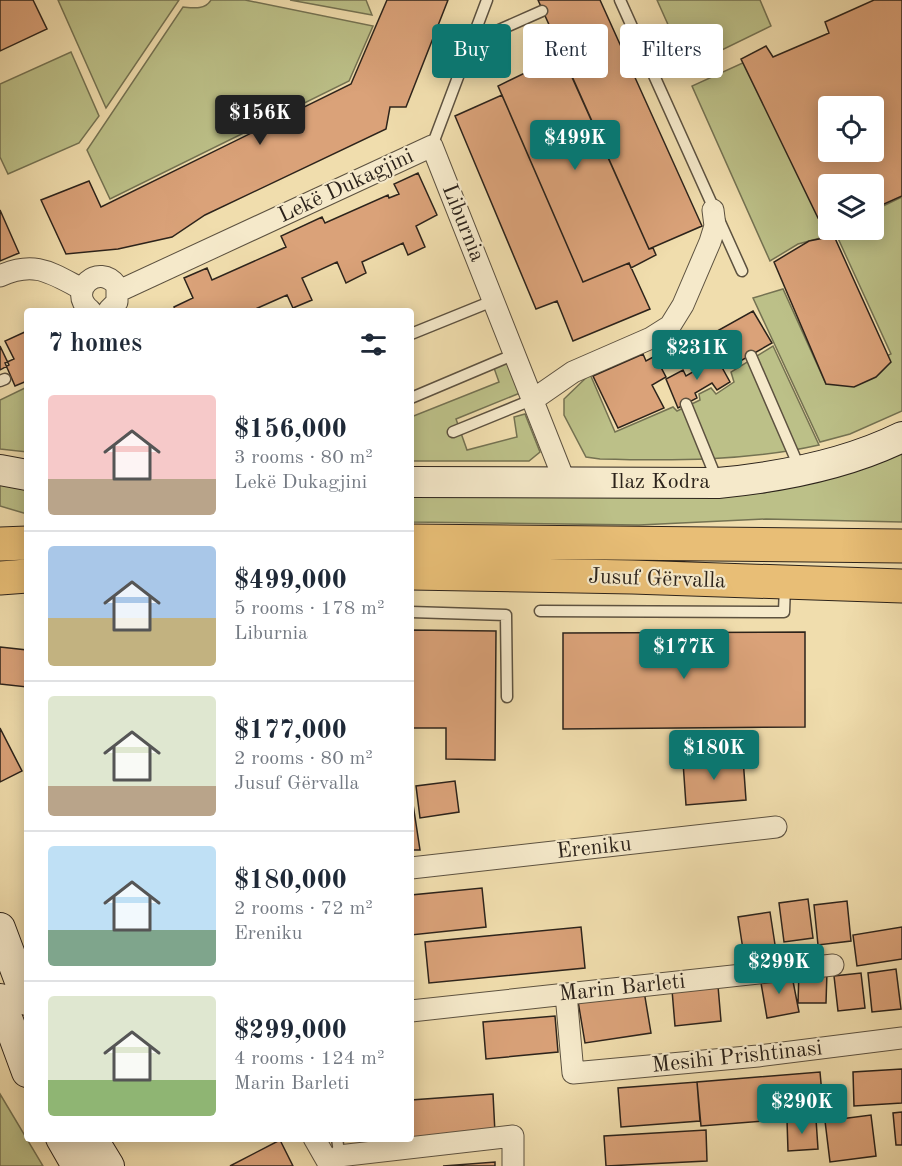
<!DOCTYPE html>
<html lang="en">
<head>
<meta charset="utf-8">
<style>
	body { margin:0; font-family:"Old Standard TT",serif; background:#f2f2f3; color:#1f2937; height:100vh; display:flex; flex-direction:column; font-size:22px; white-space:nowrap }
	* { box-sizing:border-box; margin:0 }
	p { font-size:20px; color:#747a83 }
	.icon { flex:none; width:33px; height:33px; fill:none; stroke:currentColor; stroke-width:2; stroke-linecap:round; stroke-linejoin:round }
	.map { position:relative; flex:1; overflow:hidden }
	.panel { position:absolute; left:24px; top:308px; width:390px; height:834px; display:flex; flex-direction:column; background:#fff; border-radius:6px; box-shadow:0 3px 15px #0003 }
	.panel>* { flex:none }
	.hud { position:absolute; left:432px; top:24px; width:380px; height:54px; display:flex; gap:12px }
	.buttons { position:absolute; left:818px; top:96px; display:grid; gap:12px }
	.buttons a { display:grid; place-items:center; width:66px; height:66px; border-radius:6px; background:#fff; box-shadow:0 3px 15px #0003; font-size:30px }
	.price { position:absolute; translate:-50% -51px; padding:0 14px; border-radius:6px; background:#0f766e; color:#fff; font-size:20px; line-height:39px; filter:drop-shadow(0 2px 3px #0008) }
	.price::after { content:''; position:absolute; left:50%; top:36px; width:18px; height:14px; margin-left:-9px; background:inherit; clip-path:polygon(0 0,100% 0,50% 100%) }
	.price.selected { background:#222; color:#fff }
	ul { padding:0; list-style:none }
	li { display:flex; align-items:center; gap:18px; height:150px; padding:0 24px }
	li+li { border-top:2px solid #e0e1e3 }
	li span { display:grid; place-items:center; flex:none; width:168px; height:120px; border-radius:6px; color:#555 }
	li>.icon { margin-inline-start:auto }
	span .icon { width:72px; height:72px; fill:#fffc; stroke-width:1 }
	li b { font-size:26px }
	h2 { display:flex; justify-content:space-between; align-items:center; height:72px; padding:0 24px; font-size:26px }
	.pill { padding:0 21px; border-radius:6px; background:#fff; box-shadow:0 3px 15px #0003; font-size:21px; line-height:54px }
	.pill.selected { background:#0f766e; color:#fff }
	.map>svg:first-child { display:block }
	.green { fill:#bcc088; stroke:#747252; stroke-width:1.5 }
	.building { fill:#daa279; stroke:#2c231b; stroke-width:1.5; fill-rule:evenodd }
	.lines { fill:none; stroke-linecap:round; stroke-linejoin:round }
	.lane-casing { stroke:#5d5240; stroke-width:13 }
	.street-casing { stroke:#5d5240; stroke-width:23 }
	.secondary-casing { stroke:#2c231b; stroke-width:32 }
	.highway-casing { stroke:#2c231b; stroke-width:35 }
	.lane { stroke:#f5e9ca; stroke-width:10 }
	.street { stroke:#f5e9ca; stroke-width:21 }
	.secondary { stroke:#f5e9ca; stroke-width:30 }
	.highway { stroke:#e8be76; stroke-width:33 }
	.labels { text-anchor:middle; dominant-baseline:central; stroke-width:4.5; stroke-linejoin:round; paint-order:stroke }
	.street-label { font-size:22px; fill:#2c231b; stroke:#f5e9ca }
</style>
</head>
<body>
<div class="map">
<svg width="902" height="1166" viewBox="0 0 902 1166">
	<rect width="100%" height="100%" fill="#f0ddad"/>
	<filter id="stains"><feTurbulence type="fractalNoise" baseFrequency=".00333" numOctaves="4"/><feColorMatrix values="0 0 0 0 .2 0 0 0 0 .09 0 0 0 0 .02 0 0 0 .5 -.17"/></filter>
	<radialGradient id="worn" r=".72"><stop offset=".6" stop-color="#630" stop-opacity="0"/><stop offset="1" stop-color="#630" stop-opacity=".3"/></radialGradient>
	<!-- green -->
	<path class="green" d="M58,0H179L106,108Z
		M211,0H245L373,26L349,81L110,199L87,150L183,7C193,8 205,10 211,0Z
		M290,0H366L372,15Z
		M657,0H760L771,26L687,67Z
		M71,52L99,116L79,143L8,174L0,157V84Z
		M747,61L823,219L828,217V230H873V202L877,209L902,197V411L850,434L820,442L753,298L783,289L826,384L891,354L836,234L798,244L770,261L692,86Z
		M773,346L819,445C748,461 673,461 600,459L586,457L564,415V399L590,374L615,432L673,407L677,411L700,400L699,394L711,388L716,394L734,382L731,372Z
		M509,362L520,393L456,419L467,450L517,437L514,417L525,414L540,452L529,461H411V417L499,382L494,368Z
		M27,387V452L0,449V400Z
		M902,450V522L766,519L639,525L411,522V494L764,493L851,472Z
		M0,481L27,482V514L0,506Z
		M0,1094L43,1166H0Z"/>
	<!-- building -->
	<path class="building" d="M0,0H33L47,29L0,51Z
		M387,0H448L406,107H390L386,129L205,215L172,237L118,249L66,254L41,200L89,181L101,207L351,84Z
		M538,0H600L702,226L649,249Z
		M874,0H902V196L873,209V184H828V213L818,218L741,59L766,46L773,57L829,33L825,22ZM828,106H873V152H828Z
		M562,55L649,249L653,248L656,255L631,268L629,263L583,282L498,86Z
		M502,95L583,282L629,263L650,309L573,341L557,301L536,309L455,116Z
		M418,173L437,215L416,226L425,247L408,255L403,243L362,262L366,273L346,283L337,262L302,278L312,300L293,308L287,295L253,310H175L174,307L193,298L184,278L207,268L212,280L286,247L281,236L322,217L325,223L388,195L389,198L399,194L394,184Z
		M0,210L19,253L0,261Z
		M834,236L891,362L876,377L854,387L826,384L774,262L809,241Z
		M753,311L772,343L728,368L710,335Z
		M27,331V381L15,386L5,363L14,359L5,341Z
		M0,346L9,365L0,370Z
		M714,353L730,382L717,390L712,383L695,393L697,398L678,408L666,379L683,370L686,376L705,365L703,361Z
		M643,354L646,361L655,356L666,377L652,385L664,408L618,428L593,376Z
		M411,630L496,631L495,760L446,759V728H411Z
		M805,632V727L563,729V633Z
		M0,647L27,650V687L0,684Z
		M0,728L22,771L0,782Z
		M743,758L746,800L686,805L683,762Z
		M455,781L459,812L420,818L416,786Z
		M411,791L420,850H411Z
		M482,888L486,927L411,935V895Z
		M808,899L813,938L784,942L779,903Z
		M847,901L851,941L818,945L814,905Z
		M770,912L776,951L744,956L738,917Z
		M581,927L585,968L429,983L425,942Z
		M902,927V959L857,966L853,935Z
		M896,969L901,1009L872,1012L868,973Z
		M791,971L799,1012L767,1018L760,977Z
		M799,971H827L826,1003H798Z
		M861,973L865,1008L838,1011L834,976Z
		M718,986L721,1021L675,1026L672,990Z
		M644,991L651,1033L585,1043L578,1001Z
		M555,1016L558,1052L486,1059L483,1022Z
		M902,1069V1103L854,1106L853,1072Z
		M820,1072L824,1116L701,1126L697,1082Z
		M697,1082L700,1121L621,1127L618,1088Z
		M493,1094L495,1133L398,1140L411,1138V1100Z
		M902,1112V1145H896L893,1113Z
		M871,1115L876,1156L830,1162L825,1121Z
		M816,1119L818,1149L788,1151L787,1120Z
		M706,1130L707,1161L606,1166L604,1136Z
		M280,1140L293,1166H230Z
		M495,1162V1166H443Z"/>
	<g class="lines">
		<!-- lane casing -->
		<g class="lane-casing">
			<path id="lane" d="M620,0L742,271
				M472,42L542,11
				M432,146L487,0
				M411,334L495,300
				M751,356L800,469
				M0,381L5,379
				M411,398L515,354
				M686,404L717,480
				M453,432L534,399
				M540,611L784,612L785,586
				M411,612L506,615L507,697
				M337,1138L340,1160"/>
		</g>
		<!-- street casing -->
		<g class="street-casing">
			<path id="street" d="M0,276C35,260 51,273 82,289
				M119,291L432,146L565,482
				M90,310C66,291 99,261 117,286V302L109,310
				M534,399L573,372L651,338L670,326L683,305L710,242L715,226L713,210
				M411,868L776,827
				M566,994L573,1073L758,1056L902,1038
				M411,1011L833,965
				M314,1138L330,1166
				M339,1156L513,1136V1166"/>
		</g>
		<!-- secondary casing -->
		<g class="secondary-casing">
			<path id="secondary" d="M0,470L27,475
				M411,482L718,483C781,477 845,465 902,437
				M0,928L27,1000
				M0,999L27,1072
				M61,1138L77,1166
				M92,1138L109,1166"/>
		</g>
		<!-- highway casing -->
		<g class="highway-casing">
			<path id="highway" d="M411,541L902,546
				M0,544L27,543
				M411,573L632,577L902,586
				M0,578L27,576"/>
		</g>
		<!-- lane -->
		<use href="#lane" class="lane"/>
		<!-- street -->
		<use href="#street" class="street"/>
		<!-- secondary -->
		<use href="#secondary" class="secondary"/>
		<!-- highway -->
		<use href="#highway" class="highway"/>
	</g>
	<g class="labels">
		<!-- street labels -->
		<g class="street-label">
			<text transform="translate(346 186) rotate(-25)">Lekë Dukagjini</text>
			<text transform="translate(463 223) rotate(68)">Liburnia</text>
			<text x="660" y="482">Ilaz Kodra</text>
			<text transform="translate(657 579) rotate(2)">Jusuf Gërvalla</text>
			<text transform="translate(594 848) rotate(-6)">Ereniku</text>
			<text transform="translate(622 988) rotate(-6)">Marin Barleti</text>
			<text transform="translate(737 1057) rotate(-6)">Mesihi Prishtinasi</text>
		</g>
	</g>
	<rect width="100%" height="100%" filter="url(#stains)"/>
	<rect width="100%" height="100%" fill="url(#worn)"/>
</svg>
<div class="buttons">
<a><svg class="icon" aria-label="locate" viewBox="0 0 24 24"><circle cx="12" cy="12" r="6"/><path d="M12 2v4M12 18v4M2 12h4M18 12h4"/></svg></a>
<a><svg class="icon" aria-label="layers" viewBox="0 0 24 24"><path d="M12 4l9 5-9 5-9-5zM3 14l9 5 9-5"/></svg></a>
</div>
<b class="price selected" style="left:260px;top:146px">$156K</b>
<b class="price" style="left:575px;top:171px">$499K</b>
<b class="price" style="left:697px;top:381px">$231K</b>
<b class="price" style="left:684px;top:680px">$177K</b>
<b class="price" style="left:714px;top:781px">$180K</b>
<b class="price" style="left:779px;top:995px">$299K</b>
<b class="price" style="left:802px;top:1135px">$290K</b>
<div class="hud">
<a class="pill selected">Buy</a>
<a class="pill">Rent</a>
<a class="pill">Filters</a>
</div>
<section class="panel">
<h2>7 homes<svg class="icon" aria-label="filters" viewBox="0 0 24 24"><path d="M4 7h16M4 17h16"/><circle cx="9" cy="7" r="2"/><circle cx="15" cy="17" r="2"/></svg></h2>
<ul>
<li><span style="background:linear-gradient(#f6c9c9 70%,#b9a48a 0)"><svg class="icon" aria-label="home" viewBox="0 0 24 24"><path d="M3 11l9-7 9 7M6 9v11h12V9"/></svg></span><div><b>$156,000</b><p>3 rooms · 80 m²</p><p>Lekë Dukagjini</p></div></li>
<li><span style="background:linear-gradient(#a9c7e8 60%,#c2b280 0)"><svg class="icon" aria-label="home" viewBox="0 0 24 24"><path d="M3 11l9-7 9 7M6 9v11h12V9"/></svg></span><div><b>$499,000</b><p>5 rooms · 178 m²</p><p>Liburnia</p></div></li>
<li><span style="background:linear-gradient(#dfe7d0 75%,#b9a48a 0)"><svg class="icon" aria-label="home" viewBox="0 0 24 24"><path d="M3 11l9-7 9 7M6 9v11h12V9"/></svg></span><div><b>$177,000</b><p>2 rooms · 80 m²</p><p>Jusuf Gërvalla</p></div></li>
<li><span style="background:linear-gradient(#bfe0f5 70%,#7fa58c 0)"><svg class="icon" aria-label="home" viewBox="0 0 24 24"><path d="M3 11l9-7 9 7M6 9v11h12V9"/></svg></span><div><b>$180,000</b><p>2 rooms · 72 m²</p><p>Ereniku</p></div></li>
<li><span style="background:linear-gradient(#dfe7d0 70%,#8fb573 0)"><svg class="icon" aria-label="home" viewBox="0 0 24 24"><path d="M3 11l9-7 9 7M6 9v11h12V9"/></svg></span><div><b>$299,000</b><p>4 rooms · 124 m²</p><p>Marin Barleti</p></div></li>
</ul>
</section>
</div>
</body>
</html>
